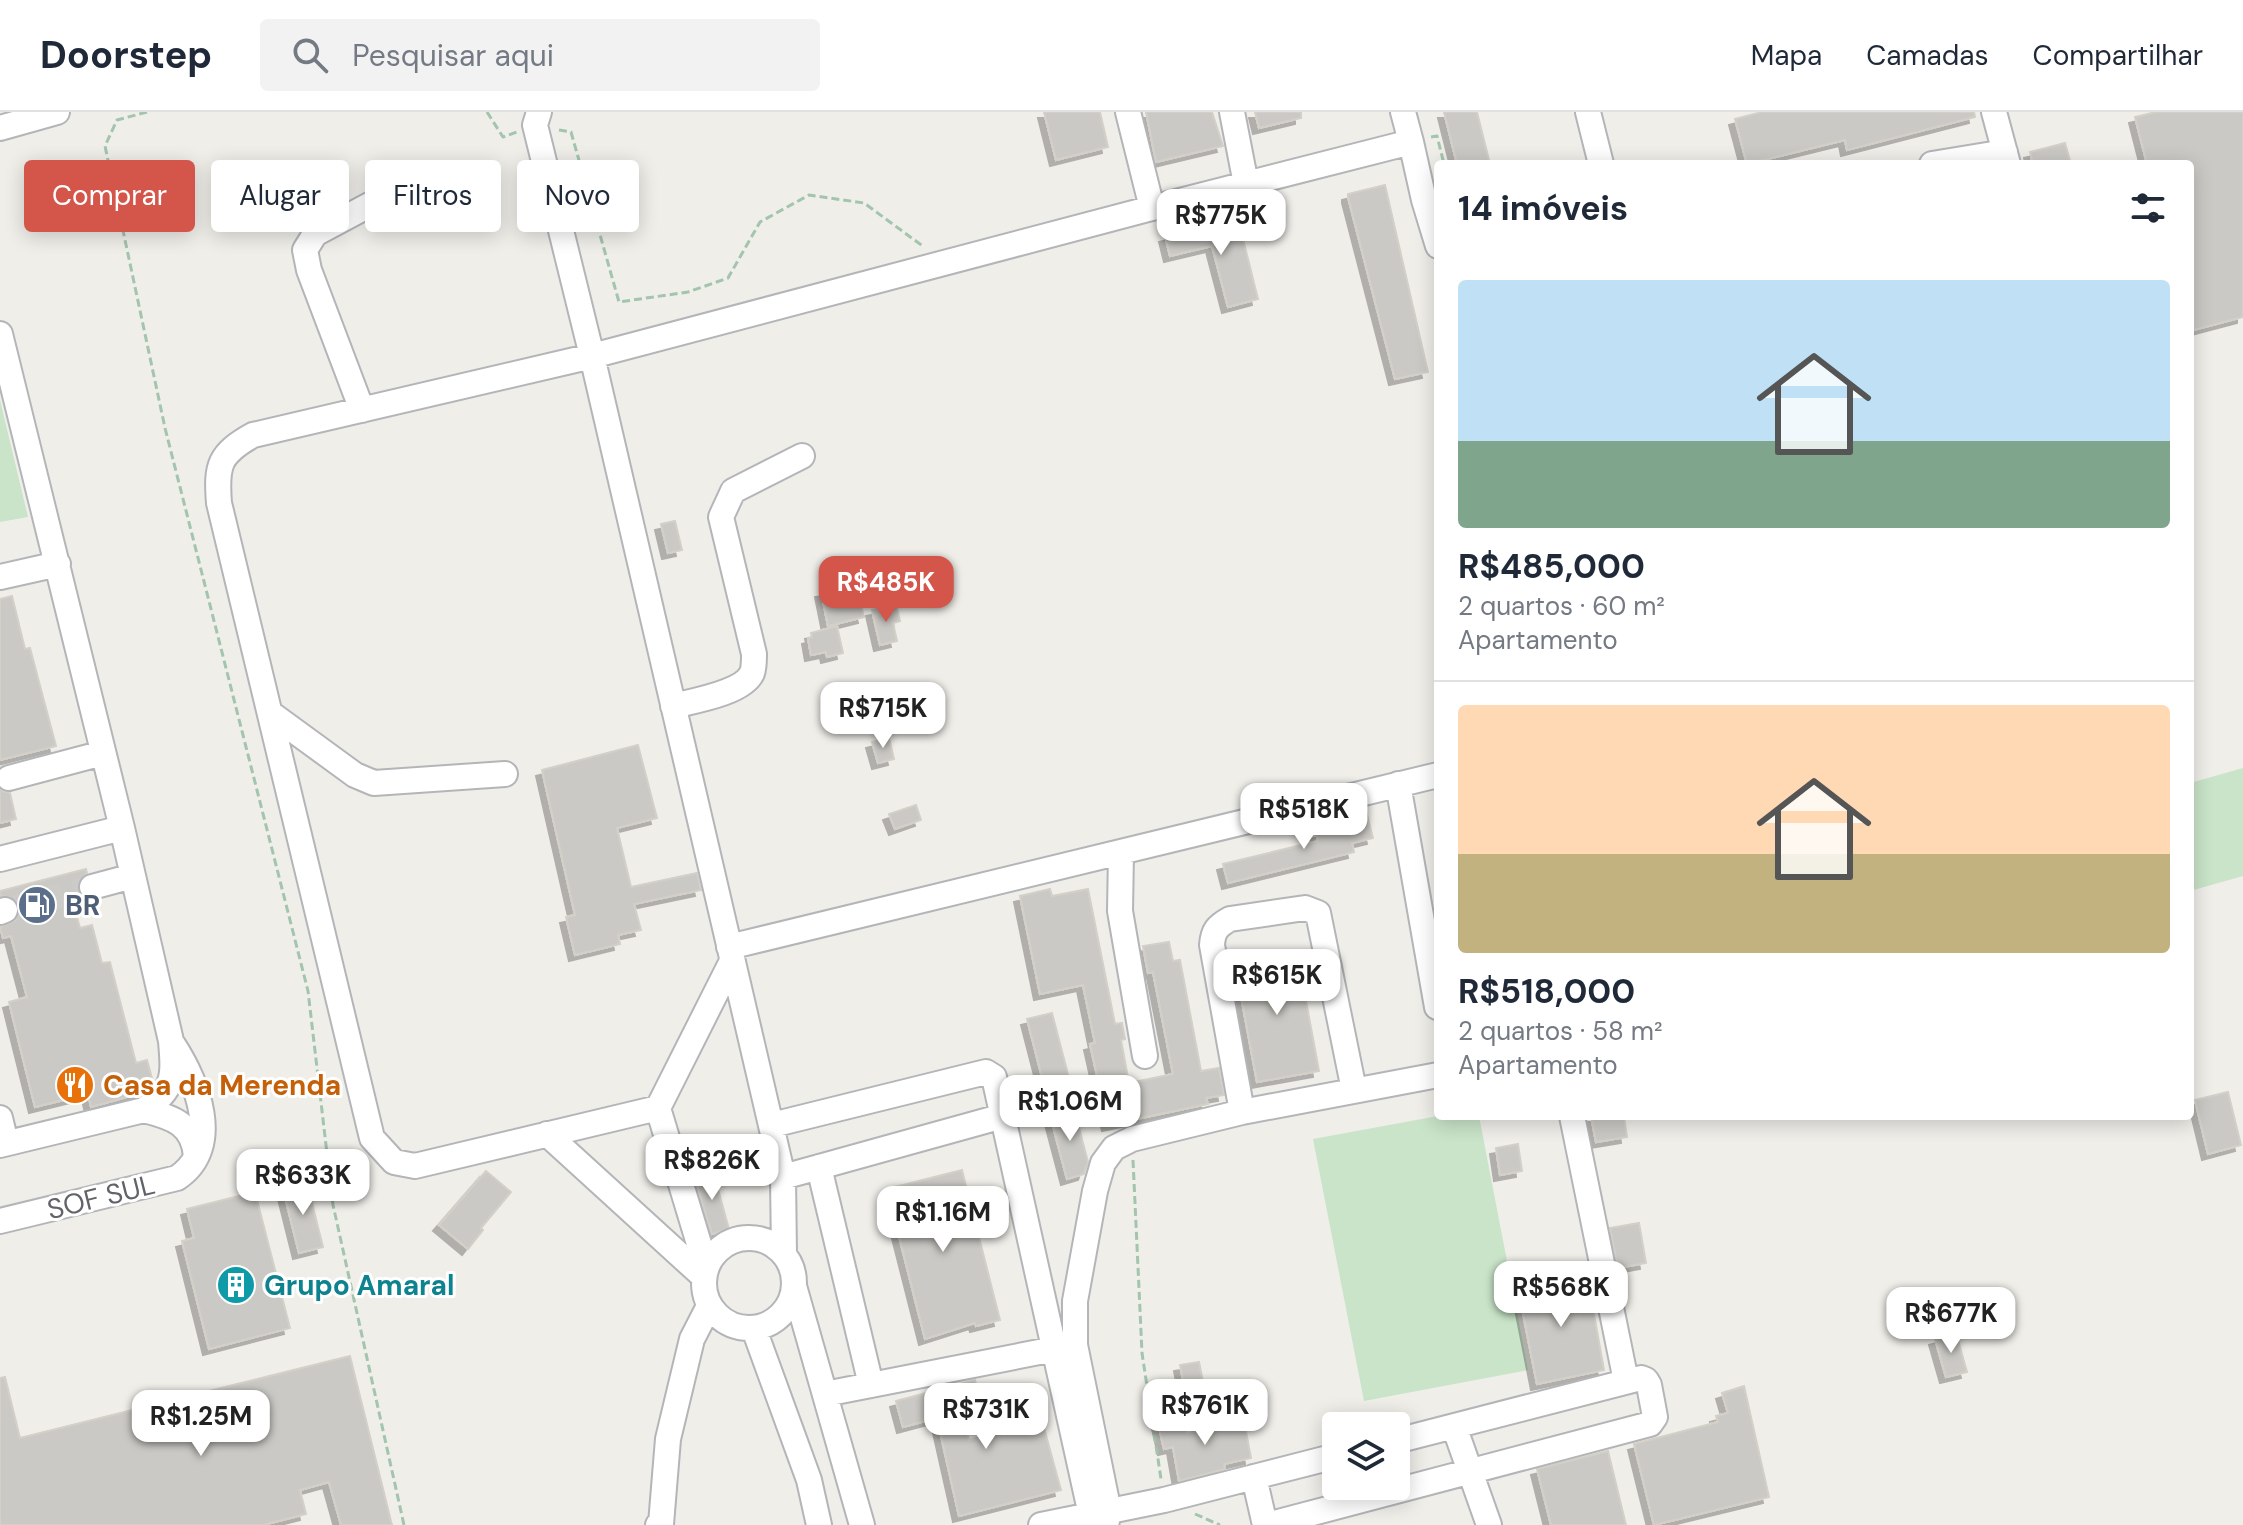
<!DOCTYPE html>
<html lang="pt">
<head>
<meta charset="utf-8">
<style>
	body { margin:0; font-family:"DM Sans",sans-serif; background:#f2f2f3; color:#1f2937; height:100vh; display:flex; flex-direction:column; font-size:30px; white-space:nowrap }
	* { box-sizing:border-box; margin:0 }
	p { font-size:26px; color:#747a83 }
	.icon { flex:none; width:44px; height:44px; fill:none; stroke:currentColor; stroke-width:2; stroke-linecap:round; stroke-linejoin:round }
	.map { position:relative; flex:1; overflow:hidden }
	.side { position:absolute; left:1434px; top:48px; width:760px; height:960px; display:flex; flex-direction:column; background:#fff; border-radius:8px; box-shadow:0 4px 20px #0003 }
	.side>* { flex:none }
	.guide { position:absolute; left:24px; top:48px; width:760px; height:72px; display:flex; gap:16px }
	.tools { position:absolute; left:1322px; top:1300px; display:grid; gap:16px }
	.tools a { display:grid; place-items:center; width:88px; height:88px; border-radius:8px; background:#fff; box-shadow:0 4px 20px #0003; font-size:40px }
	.price { position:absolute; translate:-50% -68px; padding:0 18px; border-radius:16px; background:#fff; color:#222; font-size:26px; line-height:52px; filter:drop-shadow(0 2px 4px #0008) }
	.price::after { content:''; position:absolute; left:50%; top:48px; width:24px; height:18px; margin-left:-12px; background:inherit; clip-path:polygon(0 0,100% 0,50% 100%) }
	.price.on { background:#d4554a; color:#fff }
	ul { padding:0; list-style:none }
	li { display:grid; align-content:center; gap:16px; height:424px; padding:0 24px }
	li+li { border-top:2px solid #e0e1e3 }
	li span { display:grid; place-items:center; height:248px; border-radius:8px; color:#555 }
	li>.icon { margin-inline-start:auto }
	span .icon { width:144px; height:144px; fill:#fffc; stroke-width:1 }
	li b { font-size:34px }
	h2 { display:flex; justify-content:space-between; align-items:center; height:96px; padding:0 24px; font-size:34px }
	.chip { padding:0 28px; border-radius:8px; background:#fff; box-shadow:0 4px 20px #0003; font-size:28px; line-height:72px }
	.chip.on { background:#d4554a; color:#fff }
	header { display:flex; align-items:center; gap:48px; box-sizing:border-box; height:112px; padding:0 40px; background:#fff; border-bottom:2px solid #e0e1e3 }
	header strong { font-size:38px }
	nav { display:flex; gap:44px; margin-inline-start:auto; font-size:28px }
	.search { width:560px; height:72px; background:#f2f2f3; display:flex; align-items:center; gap:20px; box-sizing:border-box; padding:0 28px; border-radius:8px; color:#747a83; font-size:30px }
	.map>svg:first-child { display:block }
	.green { fill:#c9e4c9 }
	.building { fill:#cbc9c5; stroke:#d4d0c8; stroke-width:2; filter:url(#shadow) }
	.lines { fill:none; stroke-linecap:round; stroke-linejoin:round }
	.minor-tunnel { stroke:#cccbc8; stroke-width:24; stroke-dasharray:24 12; stroke-linecap:butt }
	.minor-casing { stroke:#b3b5b9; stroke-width:28 }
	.path { stroke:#a3c4ad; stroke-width:3; stroke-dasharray:8 4; stroke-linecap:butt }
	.minor { stroke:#fff; stroke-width:24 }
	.labels { text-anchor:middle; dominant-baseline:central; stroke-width:6; stroke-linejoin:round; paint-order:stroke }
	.service-label { font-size:28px; font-weight:bold; fill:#4e5e75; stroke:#fff; text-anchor:start }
	.food-label { font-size:28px; font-weight:bold; fill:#c56008; stroke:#fff; text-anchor:start }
	.street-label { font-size:28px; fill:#606367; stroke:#fff }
	.culture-label { font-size:28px; font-weight:bold; fill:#0d838f; stroke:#fff; text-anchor:start }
</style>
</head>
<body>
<header>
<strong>Doorstep</strong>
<div class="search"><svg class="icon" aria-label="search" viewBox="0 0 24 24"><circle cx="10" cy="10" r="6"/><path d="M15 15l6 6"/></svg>Pesquisar aqui</div>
<nav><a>Mapa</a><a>Camadas</a><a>Compartilhar</a></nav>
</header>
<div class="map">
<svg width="2243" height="1413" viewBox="0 0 2243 1413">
	<defs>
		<filter id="shadow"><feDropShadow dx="-6" dy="6" stdDeviation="0" flood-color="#0004"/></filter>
	</defs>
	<rect width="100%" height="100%" fill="#f0eee9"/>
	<!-- green -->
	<path class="green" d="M0,288L28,405L0,410Z
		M2243,656V764L2190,779V671Z
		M1438,1004H1479L1528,1258L1364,1289L1313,1027Z"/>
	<!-- building -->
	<path class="building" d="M1044,0H1100L1108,35L1056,48Z
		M1146,0H1212L1223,34L1156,50Z
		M1255,0H1301V6L1259,16Z
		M1444,0H1477L1490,52H1457Z
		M1762,0H1974L1975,5L1847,38L1845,28L1747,52L1735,7Z
		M2156,0H2243V205L2190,219V52H2147L2135,5Z
		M2065,31L2071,52H2033L2030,40Z
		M1385,73L1428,260L1395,267L1348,85V82Z
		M1238,107L1258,187L1228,195L1212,134L1170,144L1165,124Z
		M675,409L682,438L668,441L661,412Z
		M856,474L864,505L828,514L821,479Z
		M12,484L25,537L30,536L56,634L0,648V487Z
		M896,493L900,509L893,511L897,529L880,533L872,498Z
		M837,514L843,541L827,545L826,540L811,543L808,526L812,525L811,521Z
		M889,626L894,647L878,651L872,630Z
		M638,633L657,706L617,716L631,775L697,761L701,778L634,792L641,818L618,823L620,832L575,843L566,805L575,803L542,658Z
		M0,678L10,681L16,707L0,711Z
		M916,693L921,708L895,717L889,702Z
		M1366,699L1373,726L1352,731L1354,740L1228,771L1223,752L1318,729L1316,721L1347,714L1345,704Z
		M86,757L87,761L77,772L80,784L72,786L80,816L92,813L102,851L110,850L136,951L147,948L153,970L141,981L91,995L88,982L35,995L9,890L27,885L11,824L3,826L0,815L16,808L20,801L19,793L14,786L0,784V779Z
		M1050,777L1052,784L1088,777L1115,912L1122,911L1125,927L1121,928L1129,971L1173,962L1153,860L1148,861L1143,834L1169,830L1173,849L1180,848L1201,959L1219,956L1224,983L1206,986L1208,992L1108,1013L1090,932L1095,931L1083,873L1040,882L1020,784Z
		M1297,840L1319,959L1257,970L1235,852Z
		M1052,901L1069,966L1044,973L1027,907Z
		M2228,980L2241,1033L2208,1042L2195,988Z
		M1074,997L1088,1050L1084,1062L1067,1067L1050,1003Z
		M1591,1004H1624L1627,1025L1596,1030Z
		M1518,1032L1522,1059L1500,1063L1496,1036Z
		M962,1058L1000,1208L976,1214L975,1211L925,1227L887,1077Z
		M486,1059L511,1080L481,1116L483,1118L468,1137L439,1113Z
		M713,1059L729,1117L712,1122L694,1064Z
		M306,1067L323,1135L299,1141L283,1077Z
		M255,1080L290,1216L209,1237L182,1129L194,1126L187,1097Z
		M1639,1111L1646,1151L1618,1156L1610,1116Z
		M1587,1163L1604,1258L1537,1272L1518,1176Z
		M1956,1221L1967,1260L1946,1265L1935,1227Z
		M350,1244L392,1413H341L329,1370L300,1378L306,1402L263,1413H0V1266L5,1265L20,1326Z
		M1199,1250L1205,1280L1186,1284L1180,1253Z
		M975,1268L980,1288L960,1293L969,1328L1018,1316L1014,1300L1038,1294L1061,1378L959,1404L937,1306L903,1315L896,1289Z
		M1744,1274L1769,1385L1654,1413L1634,1332L1718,1310L1716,1304L1728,1301L1722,1281Z
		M1183,1306L1187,1321L1244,1309L1251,1346L1224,1352L1225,1357L1179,1369L1173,1335L1164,1337L1158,1311Z
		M1608,1339L1626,1413H1551L1537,1357Z"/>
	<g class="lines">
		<!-- minor-tunnel -->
		<path class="minor-tunnel" d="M5,798L92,775"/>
		<!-- minor casing -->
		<g class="minor-casing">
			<path id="minor" d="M539,0L535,13L592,244L783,1065L784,1142
				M1128,0L1152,96
				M1232,0L1246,72
				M1403,0L1411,30
				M1588,0L1601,52
				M1994,0L2008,52
				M0,16L57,0
				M1932,52L2005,40
				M0,222L122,716L171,929C174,965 175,976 144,998L0,1033
				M362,298L309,158L305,138L315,122L373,91
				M0,465L58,452
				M673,594C693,589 743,581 752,561C754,556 754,548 754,542L721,405L733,379L802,344
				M270,601L355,663L374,671L505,662
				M9,666L103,641
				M1398,672L1437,895
				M1121,741L1120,799L1145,944
				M0,747L122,716
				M92,775L133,764
				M0,800L5,798
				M729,835L1438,663
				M658,996L415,1054L394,1050L372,1026L219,391C216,353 219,342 253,323L592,244L1152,96L1411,30L1424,88L1438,134
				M144,998C172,1005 194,1012 196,1045
				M1242,1000L1212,833C1213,819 1217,814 1230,807L1305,796L1318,801L1354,978
				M1572,1004L1626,1269
				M0,1006L6,1031
				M772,1013L986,960L994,965L1091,1403
				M547,1022L704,1165
				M819,1055L871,1273
				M783,1065L1003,1004
				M0,1109L177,1066C224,1035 197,969 172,931
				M704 1171a45 45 0 1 1 90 0a45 45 0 1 1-90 0Z
				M706,1155L658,996L732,849
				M794,1174L862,1413
				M754,1217L809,1368L819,1413
				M1075,1233L1109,1400L1106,1413
				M825,1282L1075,1233V1189L1095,1079L1103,1051L1114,1036L1132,1027L1242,1000L1438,963
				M1454,1314L1489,1413
				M1254,1365L1265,1413
				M658,1413L661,1412L668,1327L692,1227L709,1194
				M1041,1413L1164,1388L1336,1344
				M1267,1413L1650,1312L1655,1305L1649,1273L1646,1268L1641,1266L1396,1329"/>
		</g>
		<!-- path -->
		<path class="path" d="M147,0L117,8L105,34L165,316L308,879L333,1093L404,1413
			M487,0L503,25L517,20
			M559,18L571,20L619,190L688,180L728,166L760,110L809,83L864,91L924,135
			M1431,25L1437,24L1444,52
			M1133,1048L1142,1241L1161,1367
			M1195,1402L1220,1413"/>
		<!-- minor -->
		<use href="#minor" class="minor"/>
	</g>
	<!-- icons -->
	<defs>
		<g id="fuel-disc" transform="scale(2)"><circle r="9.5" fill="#5c6f8a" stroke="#fff"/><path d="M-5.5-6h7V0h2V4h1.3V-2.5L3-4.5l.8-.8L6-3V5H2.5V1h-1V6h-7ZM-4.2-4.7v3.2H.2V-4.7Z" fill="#fff"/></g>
		<g id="restaurant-disc" transform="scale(2)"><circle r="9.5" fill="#e8710a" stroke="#fff"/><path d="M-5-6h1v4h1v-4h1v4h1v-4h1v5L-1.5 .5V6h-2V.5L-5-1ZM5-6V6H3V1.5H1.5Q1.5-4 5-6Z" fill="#fff"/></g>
		<g id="building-disc" transform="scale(2)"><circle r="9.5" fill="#0f9aa8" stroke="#fff"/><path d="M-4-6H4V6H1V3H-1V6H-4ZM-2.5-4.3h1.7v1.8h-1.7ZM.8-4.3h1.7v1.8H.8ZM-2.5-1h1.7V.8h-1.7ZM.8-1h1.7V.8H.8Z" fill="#fff"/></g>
	</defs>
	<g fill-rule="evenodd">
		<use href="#fuel-disc" x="37" y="793"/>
		<use href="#restaurant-disc" x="75" y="973"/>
		<use href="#building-disc" x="236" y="1173"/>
	</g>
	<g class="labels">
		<!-- service labels -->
		<g class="service-label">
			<text x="65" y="793">BR</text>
		</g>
		<!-- food labels -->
		<g class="food-label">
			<text x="103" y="973">Casa da Merenda</text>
		</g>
		<!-- street labels -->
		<g class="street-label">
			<text transform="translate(101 1085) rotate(-14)">SOF SUL</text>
		</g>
		<!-- culture labels -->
		<g class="culture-label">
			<text x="264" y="1173">Grupo Amaral</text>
		</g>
	</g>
</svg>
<div class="tools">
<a><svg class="icon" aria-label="layers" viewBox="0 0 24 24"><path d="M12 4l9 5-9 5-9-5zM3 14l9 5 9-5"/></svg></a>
</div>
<b class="price" style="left:1221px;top:145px">R$775K</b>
<b class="price on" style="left:886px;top:512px">R$485K</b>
<b class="price" style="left:883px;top:638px">R$715K</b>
<b class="price" style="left:1304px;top:739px">R$518K</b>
<b class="price" style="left:1277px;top:905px">R$615K</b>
<b class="price" style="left:1070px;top:1031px">R$1.06M</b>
<b class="price" style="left:712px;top:1090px">R$826K</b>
<b class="price" style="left:303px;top:1105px">R$633K</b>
<b class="price" style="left:943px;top:1142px">R$1.16M</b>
<b class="price" style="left:1561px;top:1217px">R$568K</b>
<b class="price" style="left:1951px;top:1243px">R$677K</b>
<b class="price" style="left:1205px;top:1335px">R$761K</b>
<b class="price" style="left:986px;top:1339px">R$731K</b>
<b class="price" style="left:201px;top:1346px">R$1.25M</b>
<div class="guide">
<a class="chip on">Comprar</a>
<a class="chip">Alugar</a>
<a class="chip">Filtros</a>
<a class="chip">Novo</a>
</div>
<section class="side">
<h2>14 imóveis<svg class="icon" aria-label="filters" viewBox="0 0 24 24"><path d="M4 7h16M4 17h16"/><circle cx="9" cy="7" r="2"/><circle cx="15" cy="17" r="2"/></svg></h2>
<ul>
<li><span style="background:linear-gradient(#bfe0f5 65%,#7fa58c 0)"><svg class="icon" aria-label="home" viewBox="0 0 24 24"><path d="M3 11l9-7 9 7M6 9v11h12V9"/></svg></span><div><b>R$485,000</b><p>2 quartos · 60 m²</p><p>Apartamento</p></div></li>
<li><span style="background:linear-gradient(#ffd9b3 60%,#c2b280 0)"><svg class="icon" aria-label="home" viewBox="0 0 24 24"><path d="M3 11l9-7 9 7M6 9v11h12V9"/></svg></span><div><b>R$518,000</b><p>2 quartos · 58 m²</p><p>Apartamento</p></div></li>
</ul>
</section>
</div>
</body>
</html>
